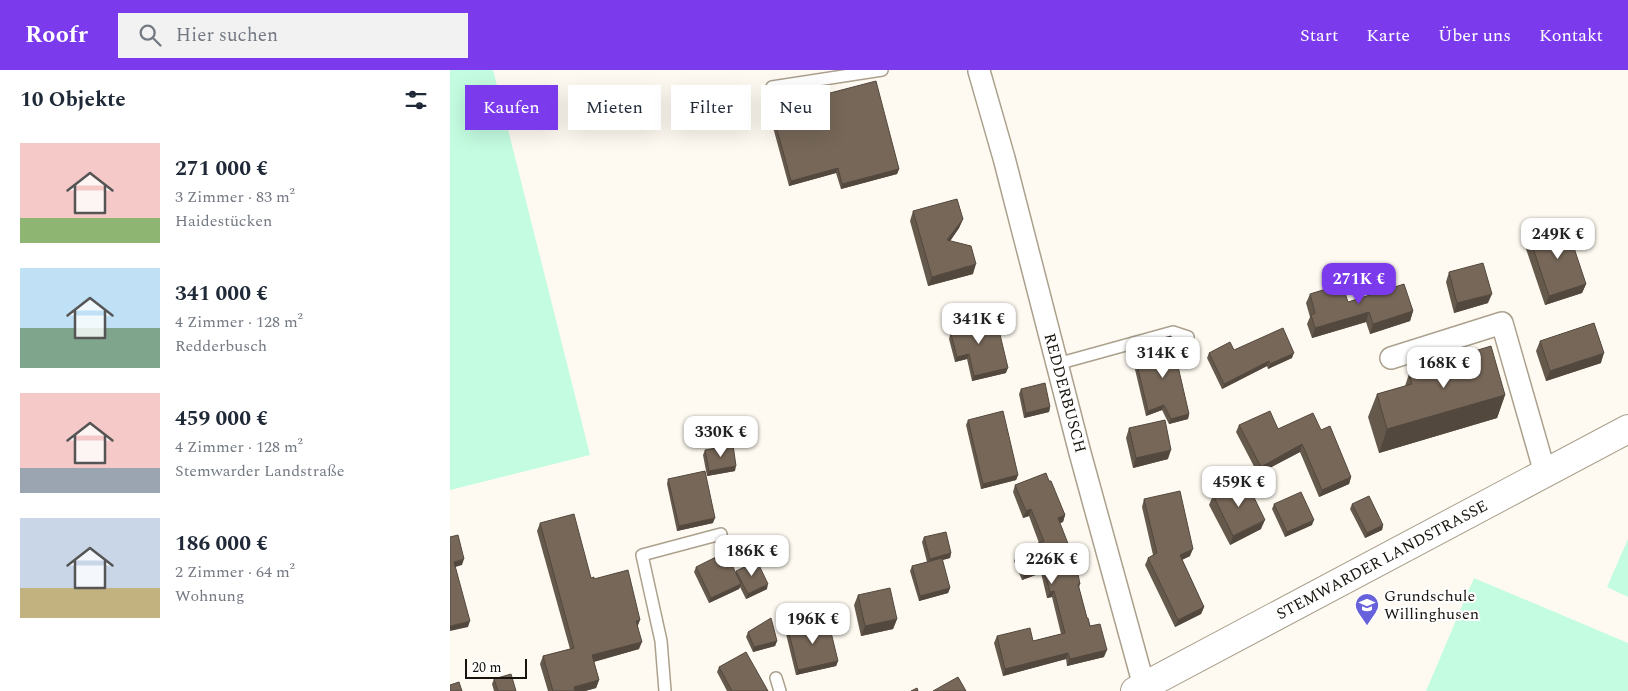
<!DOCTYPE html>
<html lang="de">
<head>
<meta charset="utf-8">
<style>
	body { margin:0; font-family:Spectral,serif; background:#f2f2f3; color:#1f2937; height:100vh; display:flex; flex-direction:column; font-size:19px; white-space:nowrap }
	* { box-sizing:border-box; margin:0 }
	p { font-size:16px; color:#747a83 }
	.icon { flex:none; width:28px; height:28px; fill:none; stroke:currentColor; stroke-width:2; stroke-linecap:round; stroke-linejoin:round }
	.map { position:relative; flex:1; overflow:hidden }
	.drawer { display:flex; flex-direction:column; background:#fff; width:450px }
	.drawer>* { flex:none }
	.top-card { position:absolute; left:15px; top:15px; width:475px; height:45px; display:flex; gap:10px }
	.scale { position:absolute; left:15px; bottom:12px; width:62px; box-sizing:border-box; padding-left:5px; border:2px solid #18140d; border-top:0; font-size:14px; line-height:18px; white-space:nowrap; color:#18140d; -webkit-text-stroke:4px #fff; paint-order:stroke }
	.price { position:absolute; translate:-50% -42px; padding:0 11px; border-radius:10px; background:#fff; color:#222; font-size:16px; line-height:32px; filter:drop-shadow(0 1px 2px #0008) }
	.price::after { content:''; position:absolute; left:50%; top:30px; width:15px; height:11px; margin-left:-8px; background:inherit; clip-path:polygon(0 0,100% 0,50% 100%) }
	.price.current { background:#7c3aed; color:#fff }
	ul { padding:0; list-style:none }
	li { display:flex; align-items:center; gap:15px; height:125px; padding:0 20px }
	li span { display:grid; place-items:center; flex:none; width:140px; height:100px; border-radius:0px; color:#555 }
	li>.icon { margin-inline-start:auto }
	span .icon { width:60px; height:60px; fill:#fffc; stroke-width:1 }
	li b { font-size:21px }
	h2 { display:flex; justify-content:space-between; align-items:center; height:60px; padding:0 20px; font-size:21px }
	.tag { padding:0 18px; border-radius:0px; background:#fff; box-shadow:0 5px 20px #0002; font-size:18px; line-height:45px }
	.tag.current { background:#7c3aed; color:#fff }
	header { display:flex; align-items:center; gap:30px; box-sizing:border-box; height:70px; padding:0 25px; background:#7c3aed; color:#fff }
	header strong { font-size:24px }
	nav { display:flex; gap:28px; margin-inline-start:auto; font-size:18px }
	.search { width:350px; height:45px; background:#f2f2f3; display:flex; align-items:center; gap:12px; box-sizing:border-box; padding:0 18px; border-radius:0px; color:#747a83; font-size:19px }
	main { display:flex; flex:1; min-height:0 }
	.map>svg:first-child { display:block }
	.green { fill:#c3fce0 }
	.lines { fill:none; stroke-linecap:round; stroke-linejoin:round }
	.service-casing { stroke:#aba08d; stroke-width:14 }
	.minor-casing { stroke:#aba08d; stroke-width:24 }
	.tertiary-casing { stroke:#aba08d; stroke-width:30 }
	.service { stroke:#fff; stroke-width:11 }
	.minor { stroke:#fff; stroke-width:21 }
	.tertiary { stroke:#fff; stroke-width:28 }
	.wall { fill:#65594c }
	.shaded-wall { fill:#53483e }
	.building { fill:#766758; stroke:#53483e }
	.labels { text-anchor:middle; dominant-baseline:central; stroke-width:4; stroke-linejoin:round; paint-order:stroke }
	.street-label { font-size:16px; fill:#18140d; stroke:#fff }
	.poi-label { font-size:16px; fill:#18140d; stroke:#fff; text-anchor:start }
</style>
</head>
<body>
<header>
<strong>Roofr</strong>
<div class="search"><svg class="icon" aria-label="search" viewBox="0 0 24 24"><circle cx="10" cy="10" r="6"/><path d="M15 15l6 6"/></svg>Hier suchen</div>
<nav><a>Start</a><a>Karte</a><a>Über uns</a><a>Kontakt</a></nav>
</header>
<main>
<section class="drawer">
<h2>10 Objekte<svg class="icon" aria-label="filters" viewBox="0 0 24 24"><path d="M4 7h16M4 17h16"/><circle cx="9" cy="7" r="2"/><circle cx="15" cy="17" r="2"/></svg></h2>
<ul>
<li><span style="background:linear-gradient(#f6c9c9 75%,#8fb573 0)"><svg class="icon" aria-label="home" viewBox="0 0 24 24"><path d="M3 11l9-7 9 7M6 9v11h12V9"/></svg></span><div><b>271 000 €</b><p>3 Zimmer · 83 m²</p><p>Haidestücken</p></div></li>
<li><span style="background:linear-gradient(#bfe0f5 60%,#7fa58c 0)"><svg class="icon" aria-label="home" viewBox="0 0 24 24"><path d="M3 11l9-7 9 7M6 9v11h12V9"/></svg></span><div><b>341 000 €</b><p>4 Zimmer · 128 m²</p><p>Redderbusch</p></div></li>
<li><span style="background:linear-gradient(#f6c9c9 75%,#9aa5b1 0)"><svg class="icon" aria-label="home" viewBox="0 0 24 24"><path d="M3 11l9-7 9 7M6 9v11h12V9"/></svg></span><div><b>459 000 €</b><p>4 Zimmer · 128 m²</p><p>Stemwarder Landstraße</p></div></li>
<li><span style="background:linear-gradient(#c9d6e8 70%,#c2b280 0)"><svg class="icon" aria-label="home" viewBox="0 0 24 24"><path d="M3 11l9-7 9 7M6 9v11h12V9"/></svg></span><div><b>186 000 €</b><p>2 Zimmer · 64 m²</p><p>Wohnung</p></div></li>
</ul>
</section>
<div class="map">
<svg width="1178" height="621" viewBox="0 0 1178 621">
	<rect width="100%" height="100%" fill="#fefaf1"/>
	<!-- green -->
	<path class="green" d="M0,0H43L140,385L0,420Z
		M1178,469V527L1157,517Z
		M1024,508L1178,573V621H976Z"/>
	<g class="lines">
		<!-- service casing -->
		<g class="service-casing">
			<path id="service" d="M322,17L432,0
				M607,294L723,262L738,267
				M326,608L330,621
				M215,621L211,571L192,485L271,464"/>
		</g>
		<!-- minor casing -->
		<g class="minor-casing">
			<path id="minor" d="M529,1L554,88L630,383L694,616
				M941,288L1052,253L1095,403"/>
		</g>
		<!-- tertiary casing -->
		<g class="tertiary-casing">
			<path id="tertiary" d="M685,621L1178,359"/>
		</g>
		<!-- service -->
		<use href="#service" class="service"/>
		<!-- minor -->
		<use href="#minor" class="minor"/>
		<!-- tertiary -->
		<use href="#tertiary" class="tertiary"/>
	</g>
	<!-- wall -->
	<path class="wall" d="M320,34L449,99L447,104L391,119L386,103L339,116L318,39Z
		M463,141L513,149L509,158L500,171L523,204L478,216L460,151Z
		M1079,166L1136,214L1132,223L1095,235L1075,176Z
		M999,202L1038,233L1004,243L996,212Z
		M860,224L898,232L963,241L960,251L920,264L916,252L862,268L857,254L860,247L856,233Z
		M501,252L530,257L556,303L522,311L517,289L505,292L499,269L500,265L499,257Z
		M705,270L739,344L738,349L719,354L712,340L696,346L683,291L685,286L704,282L703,275Z
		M1090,271L1151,293L1096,311L1086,281Z
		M784,280L842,288L818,299L817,296L772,319L757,288L759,283Z
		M1005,287L1055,325L1047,348L929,383L918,347L927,324L955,316L959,304L1004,292Z
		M571,319L600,337L599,342L574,348L569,324Z
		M518,350L568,405L566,410L531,419L516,355Z
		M789,355L828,359L871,360L901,407L899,414L869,427L850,382L808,404L786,362Z
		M679,358L718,389L683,398L676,368Z
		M255,380L285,401L257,406L253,385Z
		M218,409L263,453L227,461L217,414Z
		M599,411L615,445L613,452L610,453L630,514L629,518L637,548L654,587L617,596L616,589L553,606L544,573L547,566L583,571L611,564L602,527L597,528L591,503L572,510L564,491L567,484L585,477L586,474L589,473L579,446L573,448L563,422L565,415Z
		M763,425L811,459L780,475L759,435Z
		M694,429L740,486L732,490L754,537L751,544L725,557L695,495L698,488L703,485L692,437Z
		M824,434L862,455L835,467L822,439Z
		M902,434L933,455L932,460L915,468L900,439Z
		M90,453L141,508L144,509L188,556L189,579L144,592L149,610L146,618L135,621H98L90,594L93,586L120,579L87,461Z
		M474,467L501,483L500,488L492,490L500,518L498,523L469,531L460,501L462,496L477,492L472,472Z
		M246,497L286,503V501L317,519L296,529L290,517L289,519L259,533L244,502Z
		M408,525L447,549L443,559L411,566L404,535Z
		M338,559L388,591L386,596L346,605L336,564Z
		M298,562L327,571L325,576L303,582L296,567Z
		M269,597L318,621H277L267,602Z
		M44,609L66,621H44L42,614Z"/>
	<!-- shaded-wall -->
	<path class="shaded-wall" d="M388,98L386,103L339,116L341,111Z
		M449,99L447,104L391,119L392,114Z
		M513,149L509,158L494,180L497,170Z
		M526,194L523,204L478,216L482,207Z
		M1136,214L1132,223L1095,235L1099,226Z
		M1042,224L1038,233L1004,243L1007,233Z
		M963,241L960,251L920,264L923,254Z
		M919,242L916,252L862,268L865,258Z
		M844,283L842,288L818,299L820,294Z
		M1154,283L1151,293L1096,311L1100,301Z
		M519,284L517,289L505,292L507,287Z
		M819,291L817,296L772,319L774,314Z
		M558,298L556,303L522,311L524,306Z
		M1055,325L1047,348L929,383L937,359Z
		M714,335L712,340L696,346L698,341Z
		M600,337L599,342L574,348L576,343Z
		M739,344L738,349L719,354L721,349Z
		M852,374L850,382L808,404L811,397Z
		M721,380L718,389L683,398L686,388Z
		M286,396L285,401L257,406L259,401Z
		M568,405L566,410L531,419L533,414Z
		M901,407L899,414L869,427L872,420Z
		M581,439L579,446L573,448L576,441Z
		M615,445L613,452L606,454L608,448Z
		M265,448L263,453L227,461L229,456Z
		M815,450L811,459L780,475L783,466Z
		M864,450L862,455L835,467L837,462Z
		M933,455L932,460L915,468L917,463Z
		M743,479L740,486L727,492L730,485Z
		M501,483L500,488L478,494L480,489Z
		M14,489L12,495L2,498L4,492Z
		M593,496L591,503L572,510L574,503Z
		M291,514L289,519L259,533L261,528Z
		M318,514L317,519L296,529L298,524Z
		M500,518L498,523L469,531L470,526Z
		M604,521L602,527L597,528L600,522Z
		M754,537L751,544L725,557L728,550Z
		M447,549L443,559L411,566L415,556Z
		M190,550L187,558L186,551Z
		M20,551L18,557L0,561V556Z
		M327,571L325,576L303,582L304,577Z
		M192,572L189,579L139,593L142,585Z
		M657,580L654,587L617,596L620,589Z
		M618,583L616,589L553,606L555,599Z
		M388,591L386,596L346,605L348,600Z
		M149,610L146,618L135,621H123L124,617Z"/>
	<!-- building -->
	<path class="building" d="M426,11L449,99L392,114L388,98L341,111L320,34L356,25L357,29Z
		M507,129L513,149L497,170L521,176L526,194L482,207L463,141Z
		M1116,154L1136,214L1099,226L1079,166Z
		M1033,193L1042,224L1007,233L999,202Z
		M892,214L898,232L954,214L963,241L923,254L919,242L865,258L861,245L865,243L860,224Z
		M527,246L530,257L547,252L558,298L524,306L519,284L507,287L501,264L503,263L501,252Z
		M1144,253L1154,283L1100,301L1090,271Z
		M833,258L844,283L820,294L819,291L774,314L759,283L780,272L784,280Z
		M721,266L739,344L721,349L714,335L698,341L685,286L707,281L705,270Z
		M1041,276L1055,325L937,359L927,324L962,314L959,304L1007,291L1005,287Z
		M595,313L600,337L576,343L571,319Z
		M553,341L568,405L533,414L518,350Z
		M820,341L828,359L863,343L871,360L880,356L901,407L872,420L852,374L811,397L789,355Z
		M715,350L721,380L686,388L679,358Z
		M283,375L286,396L259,401L255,380Z
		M255,401L265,448L229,456L218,409Z
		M596,403L599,411H601L615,445L608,448L626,494L630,514H628L637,548H638L640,556L650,554L657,580L620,589L618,583L555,599L547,566L580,558L583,571L615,563L604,521L600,522L593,496L574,503L567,484L587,477L586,474L594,471L581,439L576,441L565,415Z
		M795,409L815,450L783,466L763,425Z
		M730,421L743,479L730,485L754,537L728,550L698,488L707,483L694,429Z
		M851,422L864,450L837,462L824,434Z
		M919,426L933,455L917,463L902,434Z
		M124,444L141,508L144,507V509L178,500L190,550L186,551L192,572L142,585L149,610L124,617L125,621H103L93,586L124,578L90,453Z
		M496,462L501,483L480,489L474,467Z
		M8,465L14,489L4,492L20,551L0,556V467Z
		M276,482L291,514L261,528L246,497Z
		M492,488L500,518L470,526L462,496Z
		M307,491L318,514L298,524L286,501Z
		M440,518L447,549L415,556L408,525Z
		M321,548L327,571L304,577L298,562Z
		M378,550L388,591L348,600L338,559Z
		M296,582L318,621H282L269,597Z
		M61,604L66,621H48L44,609Z
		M508,607L516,621H483Z
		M9,612L12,621H0V615Z
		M467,618L468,621H461Z"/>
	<!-- icons -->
	<defs>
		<g id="school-pin" transform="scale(1.25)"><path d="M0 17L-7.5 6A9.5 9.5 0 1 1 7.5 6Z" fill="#6761db" stroke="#fff"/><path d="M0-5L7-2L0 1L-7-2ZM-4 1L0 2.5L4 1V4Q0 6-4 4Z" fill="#fff"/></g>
	</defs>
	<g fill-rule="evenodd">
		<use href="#school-pin" x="917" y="535"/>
	</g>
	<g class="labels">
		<!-- street labels -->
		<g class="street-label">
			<text transform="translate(615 323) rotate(75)">REDDERBUSCH</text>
			<text transform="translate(932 490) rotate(-28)">STEMWARDER LANDSTRASSE</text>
		</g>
		<!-- poi labels -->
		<g class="poi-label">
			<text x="934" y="526">Grundschule<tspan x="934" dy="18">Willinghusen</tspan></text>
		</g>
	</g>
</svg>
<div class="scale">20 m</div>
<b class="price" style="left:1108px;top:190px">249K €</b>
<b class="price current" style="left:909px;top:235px">271K €</b>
<b class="price" style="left:529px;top:275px">341K €</b>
<b class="price" style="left:713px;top:309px">314K €</b>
<b class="price" style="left:994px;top:319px">168K €</b>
<b class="price" style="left:271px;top:388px">330K €</b>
<b class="price" style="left:789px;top:438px">459K €</b>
<b class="price" style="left:302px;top:507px">186K €</b>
<b class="price" style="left:602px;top:515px">226K €</b>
<b class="price" style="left:363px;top:575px">196K €</b>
<div class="top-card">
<a class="tag current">Kaufen</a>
<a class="tag">Mieten</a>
<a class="tag">Filter</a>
<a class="tag">Neu</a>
</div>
</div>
</main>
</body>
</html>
